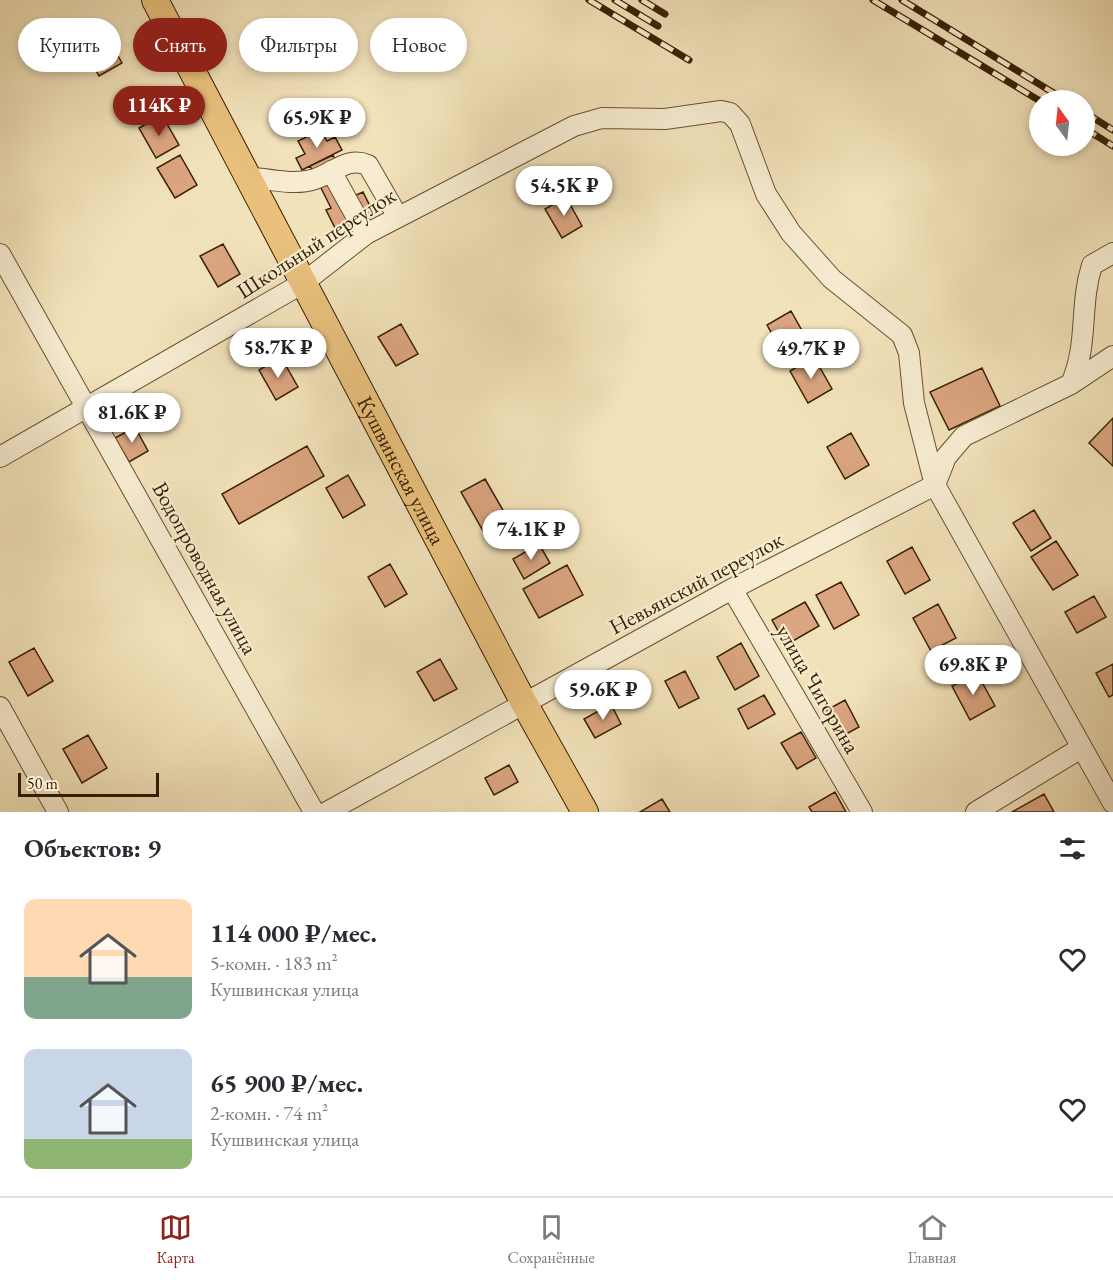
<!DOCTYPE html>
<html lang="ru">
<head>
<meta charset="utf-8">
<style>
	body { margin:0; font-family:"EB Garamond",serif; background:#f2f2f3; color:#2b2b33; height:100vh; display:flex; flex-direction:column; font-size:22px; white-space:nowrap }
	* { box-sizing:border-box; margin:0 }
	p { font-size:20px; color:#7c7c81 }
	.icon { flex:none; width:33px; height:33px; fill:none; stroke:currentColor; stroke-width:2; stroke-linecap:round; stroke-linejoin:round }
	.map { position:relative; height:812px; overflow:hidden }
	.panel { display:flex; flex-direction:column; background:#fff; flex:1 }
	.panel>* { flex:none }
	.banner { position:absolute; left:18px; top:18px; width:600px; height:54px; display:flex; gap:12px }
	.needle { width:39px; rotate:345deg }
	.controls { position:absolute; left:1029px; top:90px; display:grid; gap:12px }
	.controls a { display:grid; place-items:center; width:66px; height:66px; border-radius:50%; background:#fff; box-shadow:0 3px 9px #0003; font-size:30px }
	.scale { position:absolute; left:18px; bottom:15px; width:141px; box-sizing:border-box; padding-left:6px; border:3px solid #382103; border-top:0; font-size:16px; line-height:21px; white-space:nowrap; color:#382103; -webkit-text-stroke:4px #f7ecd2; paint-order:stroke }
	.price { position:absolute; translate:-50% -51px; padding:0 14px; border-radius:21px; background:#fff; color:#222; font-size:20px; line-height:39px; filter:drop-shadow(0 2px 3px #0008) }
	.price::after { content:''; position:absolute; left:50%; top:36px; width:18px; height:14px; margin-left:-9px; background:inherit; clip-path:polygon(0 0,100% 0,50% 100%) }
	.price.current { background:#8f2418; color:#fff }
	ul { padding:0; list-style:none }
	li { display:flex; align-items:center; gap:18px; height:150px; padding:0 24px }
	li span { display:grid; place-items:center; flex:none; width:168px; height:120px; border-radius:12px; color:#555 }
	li>.icon { margin-inline-start:auto }
	span .icon { width:72px; height:72px; fill:#fffc; stroke-width:1 }
	li b { font-size:26px }
	h2 { display:flex; justify-content:space-between; align-items:center; height:72px; padding:0 24px; font-size:26px }
	.tag { padding:0 21px; border-radius:27px; background:#fff; box-shadow:0 3px 9px #0003; font-size:21px; line-height:54px }
	.tag.current { background:#8f2418; color:#fff }
	.tabs { display:flex; justify-content:space-around; align-items:center; height:84px; border-top:2px solid #e1e1e2; background:#fff; font-size:16px; color:#7c7c81 }
	.tabs a { display:grid; justify-items:center; gap:3px }
	.tabs .current { color:#8f2418 }
	.map>svg:first-child { display:block }
	.building { fill:#daa580; stroke:#382103; stroke-width:1.5 }
	.lines { fill:none; stroke-linecap:round; stroke-linejoin:round }
	.minor-casing { stroke:#665131; stroke-width:22 }
	.major-casing { stroke:#382103; stroke-width:28 }
	.minor { stroke:#f7ecd2; stroke-width:20 }
	.major { stroke:#e9c17d; stroke-width:26 }
	.rail-casing { stroke:#382103; stroke-width:7 }
	.rail { stroke:#f7ecd2; stroke-width:4.5; stroke-dasharray:14; stroke-linecap:butt }
	.labels { text-anchor:middle; dominant-baseline:central; stroke-width:4.5; stroke-linejoin:round; paint-order:stroke }
	.street-label { font-size:22px; fill:#382103; stroke:#f7ecd2 }
</style>
</head>
<body>
<div class="map">
<svg width="1113" height="812" viewBox="0 0 1113 812">
	<rect width="100%" height="100%" fill="#f2e2ba"/>
	<filter id="stains"><feTurbulence type="fractalNoise" baseFrequency=".00333" numOctaves="4"/><feColorMatrix values="0 0 0 0 .2 0 0 0 0 .09 0 0 0 0 .02 0 0 0 .5 -.17"/></filter>
	<radialGradient id="worn" r=".72"><stop offset=".6" stop-color="#630" stop-opacity="0"/><stop offset="1" stop-color="#630" stop-opacity=".3"/></radialGradient>
	<!-- building -->
	<path class="building" d="M105,33L122,63L99,76L82,46Z
		M162,115L179,145L156,158L139,128Z
		M321,130L327,141L335,137L342,150L302,170L296,158L305,154L298,141Z
		M180,155L197,185L175,198L157,168Z
		M333,155L354,196L363,192L373,212L336,230L326,210L331,208L310,166Z
		M566,197L582,226L562,238L545,209Z
		M223,244L240,274L218,287L200,256Z
		M791,311L809,343L785,357L767,325Z
		M401,324L418,354L396,366L378,337Z
		M281,357L298,387L276,400L259,370Z
		M814,357L832,389L808,403L790,371Z
		M982,368L1000,406L949,430L930,392Z
		M1113,418V466L1089,443Z
		M135,427L148,451L129,462L115,438Z
		M851,433L869,465L845,479L827,447Z
		M307,446L324,476L239,524L222,494Z
		M348,475L365,505L343,518L326,488Z
		M485,479L511,524L487,538L461,492Z
		M1034,510L1051,538L1031,551L1013,523Z
		M1056,541L1078,575L1053,590L1031,557Z
		M539,544L550,563L524,579L513,559Z
		M912,547L930,580L905,594L887,561Z
		M390,564L407,594L385,607L368,577Z
		M567,565L583,595L539,618L523,589Z
		M841,582L859,615L834,629L816,595Z
		M1094,596L1106,617L1077,633L1065,612Z
		M805,602L819,626L786,645L772,620Z
		M938,604L956,638L931,651L913,618Z
		M741,643L759,676L735,690L717,657Z
		M34,648L53,681L28,696L9,662Z
		M964,654L973,669L951,681L943,665Z
		M440,659L457,689L434,701L417,672Z
		M1113,664V695L1109,697L1096,673Z
		M685,671L699,698L679,708L665,681Z
		M977,673L995,706L970,720L952,686Z
		M764,695L775,714L748,729L738,709Z
		M845,700L859,727L839,738L825,711Z
		M611,704L621,724L595,738L584,719Z
		M801,732L816,758L797,769L781,743Z
		M88,735L107,768L82,783L63,749Z
		M509,765L518,782L494,795L485,778Z
		M835,792L846,812H812L809,807Z
		M1044,794L1054,812H1012Z
		M662,799L670,812H640Z"/>
	<g class="lines">
		<!-- minor casing -->
		<g class="minor-casing">
			<path id="minor" d="M331,171L366,234
				M248,177C268,179 295,186 315,179C334,173 348,156 368,165L398,217
				M0,254L314,812
				M1071,384C1089,343 1079,306 1092,265L1113,253
				M0,457L303,283L366,234L574,126L602,118L665,119L721,111L730,113L740,124L766,194L791,233L832,279L902,335L909,353L914,403L935,485L1113,803
				M732,589L862,812
				M0,707L58,812
				M327,812L732,589L935,485L946,457L964,436L1071,384L1113,356
				M976,812L1081,748"/>
		</g>
		<!-- major casing -->
		<g class="major-casing">
			<g id="major">
				<path id="s1" d="M155,0L524,703L585,812"/>
			</g>
		</g>
		<!-- minor -->
		<use href="#minor" class="minor"/>
		<!-- major -->
		<use href="#major" class="major"/>
		<!-- rail casing -->
		<g class="rail-casing">
			<path id="rail" d="M589,0L689,60
				M615,0L658,26
				M642,0L665,14
				M873,0L1040,101
				M902,0L1065,100
				M1084,112L1113,130
				M1084,128L1113,146"/>
		</g>
		<!-- rail -->
		<use href="#rail" class="rail"/>
	</g>
	<g class="labels">
		<!-- street labels -->
		<g class="street-label">
			<text transform="translate(316 243) rotate(-33)">Школьный переулок</text>
			<text stroke="none"><textPath href="#s1" startOffset="531">Кушвинская улица</textPath></text>
			<text transform="translate(205 568) rotate(61)">Водопроводная улица</text>
			<text transform="translate(696 583) rotate(-28)">Невьянский переулок</text>
			<text transform="translate(818 689) rotate(60)">улица Чигорина</text>
		</g>
	</g>
	<rect width="100%" height="100%" filter="url(#stains)"/>
	<rect width="100%" height="100%" fill="url(#worn)"/>
</svg>
<div class="controls">
<a><svg class="needle" viewBox="-14 -14 28 28"><path d="M0-13l5 13h-10z" fill="#e53935"/><path d="M0 13l5-13h-10z" fill="#7c7c81"/></svg></a>
</div>
<div class="scale">50 m</div>
<b class="price current" style="left:159px;top:137px">114K ₽</b>
<b class="price" style="left:317px;top:149px">65.9K ₽</b>
<b class="price" style="left:564px;top:217px">54.5K ₽</b>
<b class="price" style="left:278px;top:379px">58.7K ₽</b>
<b class="price" style="left:811px;top:380px">49.7K ₽</b>
<b class="price" style="left:132px;top:444px">81.6K ₽</b>
<b class="price" style="left:531px;top:561px">74.1K ₽</b>
<b class="price" style="left:973px;top:696px">69.8K ₽</b>
<b class="price" style="left:603px;top:721px">59.6K ₽</b>
<div class="banner">
<a class="tag">Купить</a>
<a class="tag current">Снять</a>
<a class="tag">Фильтры</a>
<a class="tag">Новое</a>
</div>
</div>
<section class="panel">
<h2>Объектов: 9<svg class="icon" aria-label="filters" viewBox="0 0 24 24"><path d="M4 7h16M4 17h16"/><circle cx="9" cy="7" r="2"/><circle cx="15" cy="17" r="2"/></svg></h2>
<ul>
<li><span style="background:linear-gradient(#ffd9b3 65%,#7fa58c 0)"><svg class="icon" aria-label="home" viewBox="0 0 24 24"><path d="M3 11l9-7 9 7M6 9v11h12V9"/></svg></span><div><b>114 000 ₽/мес.</b><p>5-комн. · 183 m²</p><p>Кушвинская улица</p></div><svg class="icon" aria-label="heart" viewBox="0 0 24 24"><path d="M12 20l-8-8c-3-5 5-10 8-4 3-6 11-1 8 4z"/></svg></li>
<li><span style="background:linear-gradient(#c9d6e8 75%,#8fb573 0)"><svg class="icon" aria-label="home" viewBox="0 0 24 24"><path d="M3 11l9-7 9 7M6 9v11h12V9"/></svg></span><div><b>65 900 ₽/мес.</b><p>2-комн. · 74 m²</p><p>Кушвинская улица</p></div><svg class="icon" aria-label="heart" viewBox="0 0 24 24"><path d="M12 20l-8-8c-3-5 5-10 8-4 3-6 11-1 8 4z"/></svg></li>
</ul>
</section>
<nav class="tabs">
<a class="current"><svg class="icon" aria-label="map" viewBox="0 0 24 24"><path d="M3 6l6-2 6 2 6-2v14l-6 2-6-2-6 2zM9 4v14M15 6v14"/></svg>Карта</a>
<a><svg class="icon" aria-label="saved" viewBox="0 0 24 24"><path d="M7 4h10v16l-5-4-5 4z"/></svg>Сохранённые</a>
<a><svg class="icon" aria-label="home" viewBox="0 0 24 24"><path d="M3 11l9-7 9 7M6 9v11h12V9"/></svg>Главная</a>
</nav>
</body>
</html>
